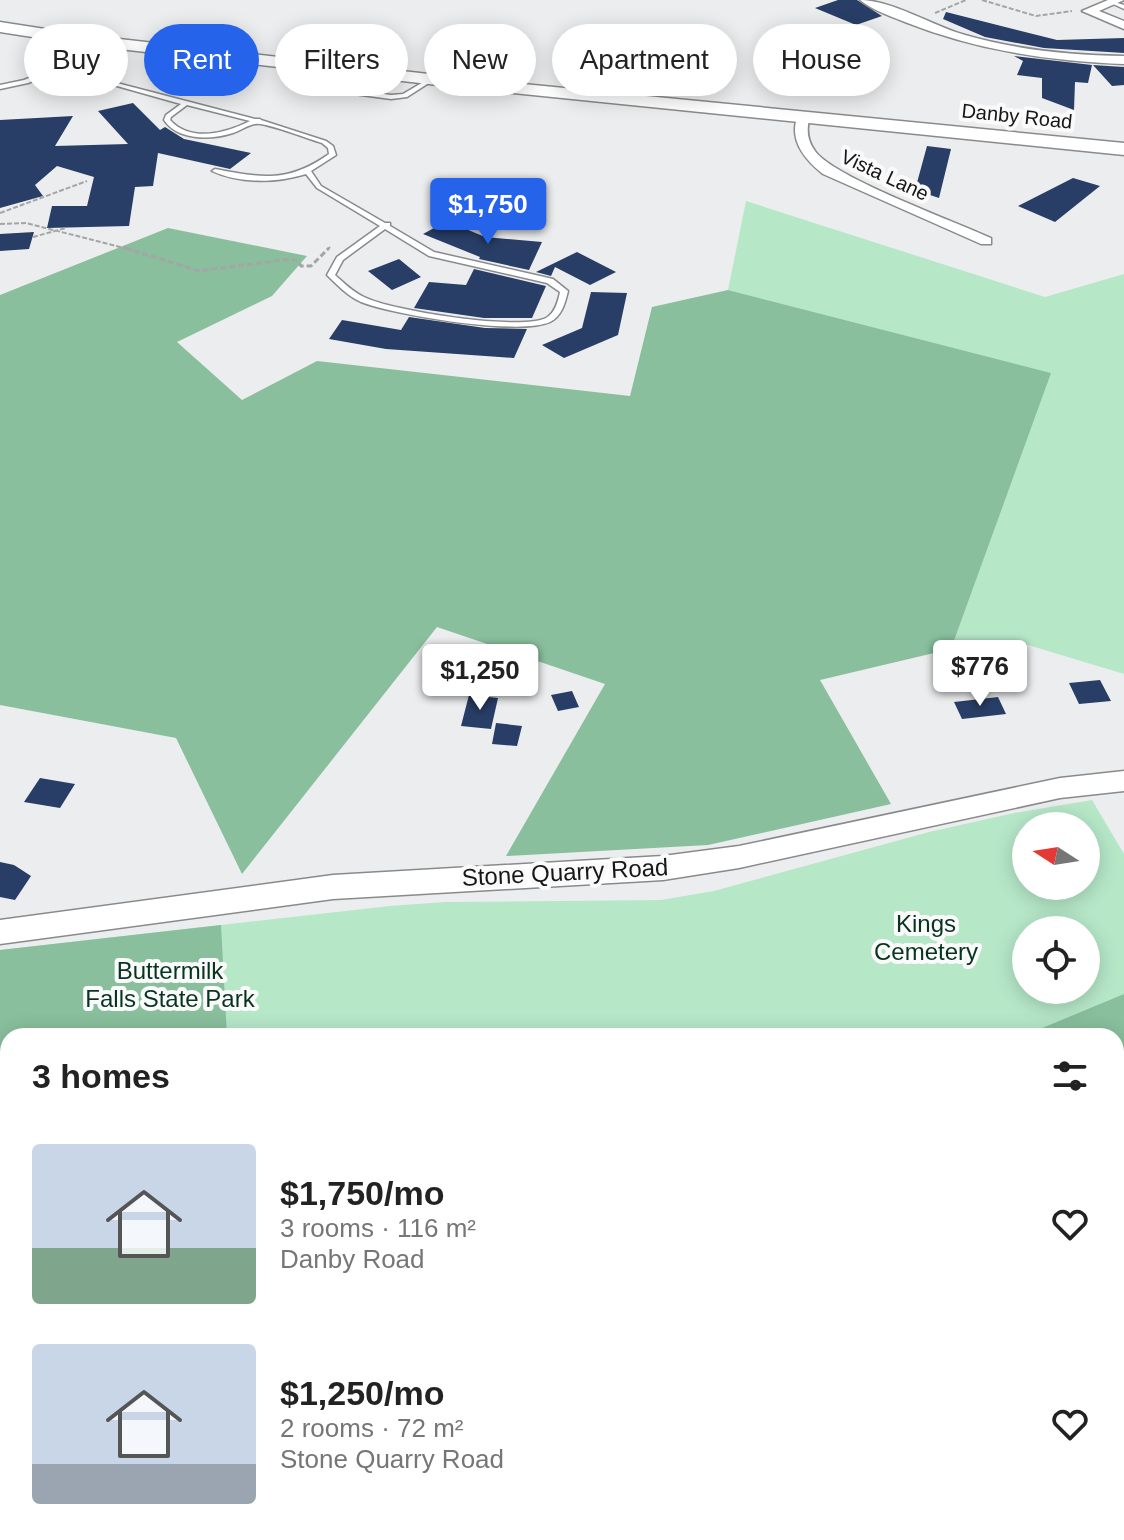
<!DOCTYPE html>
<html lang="en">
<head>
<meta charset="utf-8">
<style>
	body { margin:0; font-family:Arial,sans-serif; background:#f6f6f6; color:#222; height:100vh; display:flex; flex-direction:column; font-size:30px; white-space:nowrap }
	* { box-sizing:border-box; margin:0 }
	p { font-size:26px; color:#767676 }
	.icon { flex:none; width:44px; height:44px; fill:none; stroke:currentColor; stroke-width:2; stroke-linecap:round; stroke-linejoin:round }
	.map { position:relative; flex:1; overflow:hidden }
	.panel { position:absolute; left:0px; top:1028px; width:1124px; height:512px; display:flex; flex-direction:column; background:#fff; border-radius:24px 24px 0 0; box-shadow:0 4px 20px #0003 }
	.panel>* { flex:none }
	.top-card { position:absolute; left:24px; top:24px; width:1076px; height:72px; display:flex; gap:16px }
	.needle { width:52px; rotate:282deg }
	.buttons { position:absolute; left:1012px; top:812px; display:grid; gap:16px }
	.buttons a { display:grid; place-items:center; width:88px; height:88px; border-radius:50%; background:#fff; box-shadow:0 4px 20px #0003; font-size:40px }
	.price { position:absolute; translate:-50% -68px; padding:0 18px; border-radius:8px; background:#fff; color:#222; font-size:26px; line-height:52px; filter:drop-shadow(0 2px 4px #0008) }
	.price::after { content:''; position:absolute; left:50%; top:48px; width:24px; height:18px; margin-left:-12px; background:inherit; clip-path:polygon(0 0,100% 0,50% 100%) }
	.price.active { background:#2563eb; color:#fff }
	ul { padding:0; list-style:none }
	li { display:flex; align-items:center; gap:24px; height:200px; padding:0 32px }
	li span { display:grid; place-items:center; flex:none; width:224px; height:160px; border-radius:8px; color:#555 }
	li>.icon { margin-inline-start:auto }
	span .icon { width:96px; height:96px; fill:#fffc; stroke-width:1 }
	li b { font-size:34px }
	h2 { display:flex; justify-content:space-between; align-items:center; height:96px; padding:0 32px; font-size:34px }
	.pill { padding:0 28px; border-radius:36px; background:#fff; box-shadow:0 4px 20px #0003; font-size:28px; line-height:72px }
	.pill.active { background:#2563eb; color:#fff }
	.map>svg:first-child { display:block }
	.green { fill:#b6e8c8; fill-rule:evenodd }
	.forest { fill:#89bf9c }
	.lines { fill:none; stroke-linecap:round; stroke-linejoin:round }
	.stream { stroke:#5ea5b5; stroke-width:9 }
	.building { fill:#283e66 }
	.service-casing { stroke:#898a8b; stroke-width:3 }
	.minor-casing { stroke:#898a8b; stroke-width:3 }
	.tertiary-casing { stroke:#898a8b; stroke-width:3 }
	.secondary-casing { stroke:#898a8b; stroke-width:3 }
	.path-far2 { stroke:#a4a5a5; stroke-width:2; stroke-dasharray:5 2; stroke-linecap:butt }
	.path-far1 { stroke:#a4a5a5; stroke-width:3; stroke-dasharray:6 3; stroke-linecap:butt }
	.path { stroke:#a4a5a5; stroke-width:5; stroke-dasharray:10 5; stroke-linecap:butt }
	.service { fill:#fff; fill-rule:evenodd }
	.minor { fill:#fff; fill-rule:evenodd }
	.tertiary { fill:#fff; fill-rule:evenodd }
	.secondary { fill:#fff; fill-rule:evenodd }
	.labels { text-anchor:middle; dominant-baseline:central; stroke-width:8; stroke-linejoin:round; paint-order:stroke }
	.far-street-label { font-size:20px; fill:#171717; stroke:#fafafb }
	.street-label { font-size:24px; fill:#171717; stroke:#fafafb }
	.park-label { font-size:24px; fill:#07341e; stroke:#fafafb }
</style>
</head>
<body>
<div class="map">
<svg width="1124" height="1540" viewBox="0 0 1124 1540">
	<rect width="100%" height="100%" fill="#ecedee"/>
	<!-- green -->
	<path class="green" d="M746,201L1045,297L1124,274V674L1028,645L951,649L1050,373L728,290Z
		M1092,800L1124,854V1540H0V950L390,906L445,902L661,900L714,891L929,832L1014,813ZM1026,826H1086V886H1026ZM1026,930H1086V990H1026ZM8,1036H1116V1532H8Z"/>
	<!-- forest -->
	<path class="forest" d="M168,228L307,256L272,296L177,342L242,400L317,361L630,396L652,307L728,290L1051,373L951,649L820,680L891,804L708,845L506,856L605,684L437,627L242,874L176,738L0,705V295Z
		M221,925L227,1036H8V1532H1116V1036H1023L1124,994V1540H0V950Z"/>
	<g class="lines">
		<!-- stream -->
		<path class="stream" d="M1116,1236L1124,1217
			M1020,1540L1031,1532"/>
	</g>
	<!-- building -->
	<path class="building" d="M838,0H857L882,16L856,25L815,8Z
		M946,12L1057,40L1124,38V53L1044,48L985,37L943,19Z
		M619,29L638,32L625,55L603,53Z
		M1014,56L1092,65L1088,83L1075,82L1074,110L1042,98V78L1017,75L1023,61Z
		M1093,65L1124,67V85L1112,86Z
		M133,103L160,130L165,127L184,139L251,153L230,169L158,153L153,186L135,187L129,226L47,228L52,206H87L94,177L57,166L35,185L43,196L0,208V120L73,116L55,146L128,144L98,111Z
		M927,146L951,149L939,198L915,190Z
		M1073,178L1100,186L1055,222L1018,206Z
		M447,221L485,237L542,242L529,270L479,259L480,257L423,234Z
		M34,232L29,249L0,251V234Z
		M577,252L616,272L590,285L555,267L551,276L536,272Z
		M399,259L421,277L392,290L368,271Z
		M474,269L546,286L532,318H484L414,308L429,282L466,285Z
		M591,292L627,293L618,335L564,358L542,345L582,328Z
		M409,317L485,328L527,329L514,358L386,349L329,339L342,320L401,330Z
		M1100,680L1111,701L1079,704L1069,683Z
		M572,691L579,707L558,711L551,695Z
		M469,695L498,698L491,729L461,726Z
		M998,697L1006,714L962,719L954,702Z
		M496,723L522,726L517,746L492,744Z
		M40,778L75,784L60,808L24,802Z
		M0,862L14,865L31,876L15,900L0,897Z"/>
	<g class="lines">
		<!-- service casing -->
		<g class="service-casing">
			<path id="service" d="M1111,1L1124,5V9L1111,3Z
				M43,32L46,34L40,51L43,60L113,82L255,119H260L261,120L326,141L333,146L336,155L311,171L321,186L385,223H390V226L434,252L553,279L568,291C565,303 562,316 550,322C519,336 394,315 361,302C348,296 337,285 327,275L337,257L380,226L317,188L306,174C277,183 240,184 212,171L215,169C262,178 288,183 329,154L328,148L322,143C311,140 264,122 256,124C249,124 240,131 233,133C211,140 178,141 164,120L166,115L181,104L60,70L28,83L0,89V85L24,80L54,68L37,61C34,51 35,39 43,32ZM187,105L250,121C226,133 191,143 170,120L171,117ZM385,229L429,256L547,283L560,292C558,302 555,313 546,318C519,331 392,311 364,297C353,292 344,283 335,275L343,260Z
				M296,62L299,64L292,73L293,80L303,83L391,95L403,94L430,78L435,79L407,97L391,99L302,87L288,82L286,73Z"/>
		</g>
		<!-- minor casing -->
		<g class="minor-casing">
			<path id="minor" d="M860,0C892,0 933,26 965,35C1017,50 1070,55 1124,56V64C1048,61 976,50 905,22C890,16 872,10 860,0Z
				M1108,0H1124L1099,11L1124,21V29L1082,11Z
				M804,112L810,116C806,129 807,140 815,151C833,177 956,222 991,238V244H981L823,174C804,159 787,138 799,113Z"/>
		</g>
		<!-- tertiary casing -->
		<g class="tertiary-casing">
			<path id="tertiary" d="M1124,771V791L1060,798L739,868L663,880L333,899L0,944V920L333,875L663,856L739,846L1060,778Z"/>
		</g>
		<!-- secondary casing -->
		<g class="secondary-casing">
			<path id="secondary" d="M0,22L84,35L473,79L1124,143V155L473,89L84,45L0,32Z"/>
		</g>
		<!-- path-far2 -->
		<path class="path-far2" d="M982,0L1036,16L1072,11
			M935,13L966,0
			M0,213L87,181
			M0,224L26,223L132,250
			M33,237L66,228
			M327,250L330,247"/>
		<!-- path-far1 -->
		<path class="path-far1" d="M125,248L199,271L290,259L298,261L301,266H311L329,248"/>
		<!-- path -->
		<path class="path" d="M0,1244L8,1242
			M56,1540L97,1532"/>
		<!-- service -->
		<use href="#service" class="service"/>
		<!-- minor -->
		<use href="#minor" class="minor"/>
		<!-- tertiary -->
		<use href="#tertiary" class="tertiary"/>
		<!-- secondary -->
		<use href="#secondary" class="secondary"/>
	</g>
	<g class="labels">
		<!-- far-street labels -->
		<g class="far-street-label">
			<text transform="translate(1017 116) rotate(6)">Danby Road</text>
			<text transform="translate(885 175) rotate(25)">Vista Lane</text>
		</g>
		<!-- street labels -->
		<g class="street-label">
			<text transform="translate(565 872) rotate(-3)">Stone Quarry Road</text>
		</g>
		<!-- park labels -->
		<g class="park-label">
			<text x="926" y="923">Kings<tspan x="926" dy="28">Cemetery</tspan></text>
			<text x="170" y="970">Buttermilk<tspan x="170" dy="28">Falls State Park</tspan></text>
		</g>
	</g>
</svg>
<div class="buttons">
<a><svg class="needle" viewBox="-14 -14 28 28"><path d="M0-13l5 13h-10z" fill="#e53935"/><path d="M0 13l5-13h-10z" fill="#767676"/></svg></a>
<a><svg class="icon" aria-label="locate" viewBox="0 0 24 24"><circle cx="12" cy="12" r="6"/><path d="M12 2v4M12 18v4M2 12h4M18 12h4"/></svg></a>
</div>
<b class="price active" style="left:488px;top:246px">$1,750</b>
<b class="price" style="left:980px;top:708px">$776</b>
<b class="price" style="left:480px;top:712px">$1,250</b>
<div class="top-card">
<a class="pill">Buy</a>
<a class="pill active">Rent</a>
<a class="pill">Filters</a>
<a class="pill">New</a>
<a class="pill">Apartment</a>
<a class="pill">House</a>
</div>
<section class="panel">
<h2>3 homes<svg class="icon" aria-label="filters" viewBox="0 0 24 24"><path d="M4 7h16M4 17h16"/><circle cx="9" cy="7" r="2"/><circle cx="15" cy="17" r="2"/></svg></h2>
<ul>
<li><span style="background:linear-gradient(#c9d6e8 65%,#7fa58c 0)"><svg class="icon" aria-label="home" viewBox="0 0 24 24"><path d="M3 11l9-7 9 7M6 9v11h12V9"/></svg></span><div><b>$1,750/mo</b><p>3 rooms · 116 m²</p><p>Danby Road</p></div><svg class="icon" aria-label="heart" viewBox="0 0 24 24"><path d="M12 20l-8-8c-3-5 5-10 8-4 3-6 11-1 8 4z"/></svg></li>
<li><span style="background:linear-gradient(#c9d6e8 75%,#9aa5b1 0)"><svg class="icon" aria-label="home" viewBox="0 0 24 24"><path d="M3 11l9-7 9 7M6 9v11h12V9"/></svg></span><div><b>$1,250/mo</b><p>2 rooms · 72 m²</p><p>Stone Quarry Road</p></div><svg class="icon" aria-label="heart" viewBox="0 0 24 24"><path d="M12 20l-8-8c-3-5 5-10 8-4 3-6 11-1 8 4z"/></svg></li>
</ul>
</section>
</div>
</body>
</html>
